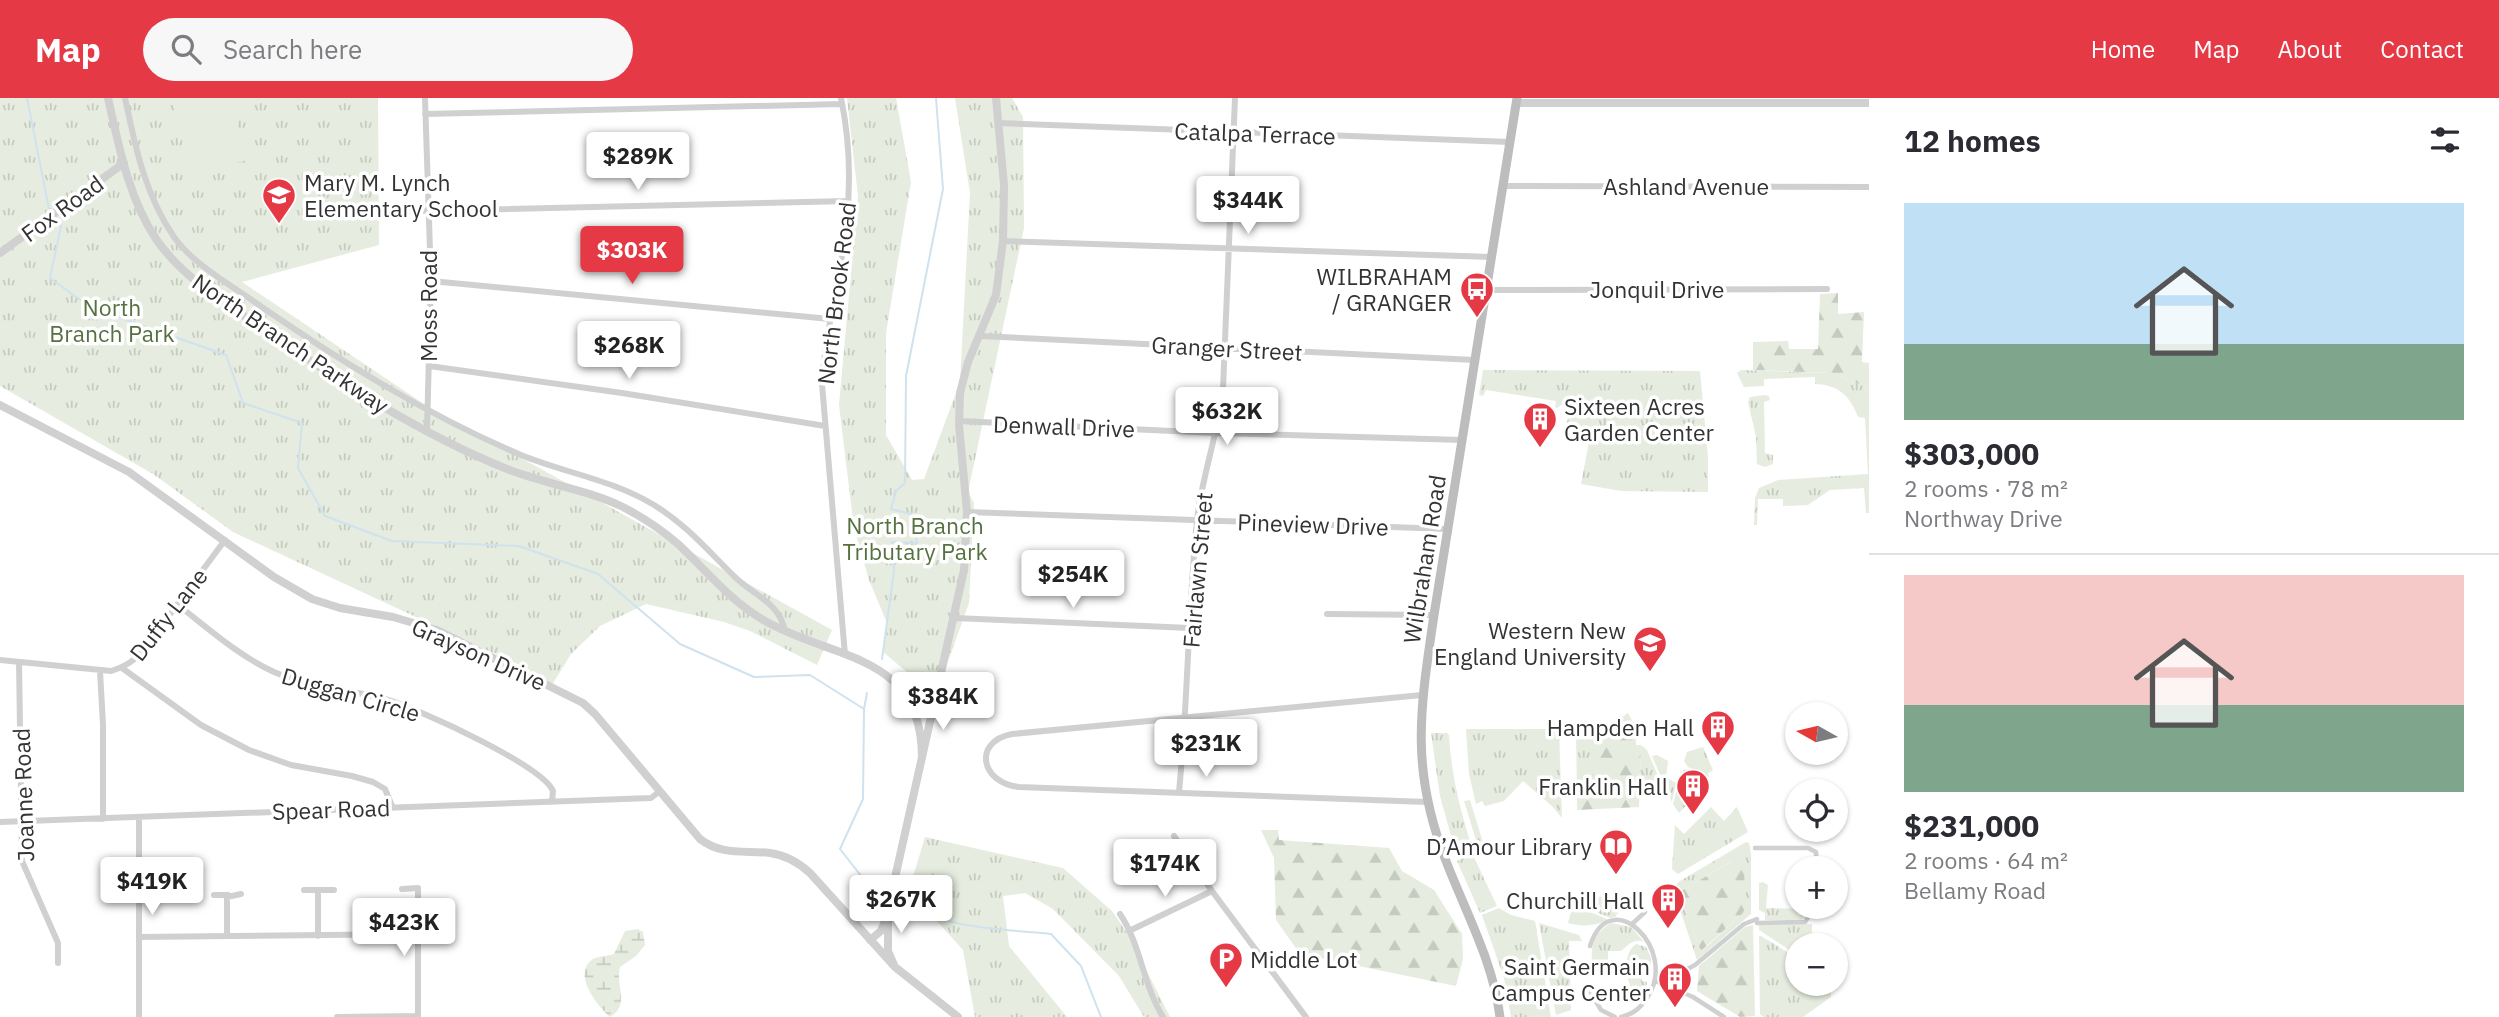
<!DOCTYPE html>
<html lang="en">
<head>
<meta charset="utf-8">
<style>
	body { margin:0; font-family:"IBM Plex Sans",sans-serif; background:#f7f7f7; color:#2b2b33; height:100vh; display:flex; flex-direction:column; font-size:26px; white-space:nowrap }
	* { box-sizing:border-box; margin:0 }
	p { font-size:23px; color:#7c7c81 }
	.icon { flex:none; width:38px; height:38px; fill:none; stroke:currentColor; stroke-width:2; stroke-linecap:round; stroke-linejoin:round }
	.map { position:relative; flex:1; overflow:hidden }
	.details { display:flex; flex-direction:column; background:#fff; width:630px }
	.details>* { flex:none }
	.needle { width:46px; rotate:278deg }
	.tools { position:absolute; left:1785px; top:604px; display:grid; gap:14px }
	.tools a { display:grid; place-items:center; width:63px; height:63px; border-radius:50%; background:#fff; box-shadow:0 2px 5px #0004; font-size:35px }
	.price { position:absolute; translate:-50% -60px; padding:0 16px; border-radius:7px; background:#fff; color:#222; font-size:23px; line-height:46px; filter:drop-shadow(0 2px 4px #0008) }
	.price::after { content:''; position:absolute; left:50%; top:42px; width:21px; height:16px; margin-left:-10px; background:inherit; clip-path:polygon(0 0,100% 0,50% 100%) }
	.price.active { background:#e63946; color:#fff }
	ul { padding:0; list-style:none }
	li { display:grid; align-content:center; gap:14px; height:371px; padding:0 35px }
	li+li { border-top:2px solid #e1e1e2 }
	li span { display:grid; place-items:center; height:217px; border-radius:0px; color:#555 }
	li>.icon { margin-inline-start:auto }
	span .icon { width:126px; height:126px; fill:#fffc; stroke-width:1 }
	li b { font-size:30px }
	h2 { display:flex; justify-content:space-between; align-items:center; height:84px; padding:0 35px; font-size:30px }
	header { display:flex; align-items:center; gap:42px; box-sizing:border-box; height:98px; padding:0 35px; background:#e63946; color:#fff }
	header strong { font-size:33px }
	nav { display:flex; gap:38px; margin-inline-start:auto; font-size:24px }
	.search { width:490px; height:63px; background:#f7f7f7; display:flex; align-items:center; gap:18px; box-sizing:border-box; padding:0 24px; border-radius:38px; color:#7c7c81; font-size:26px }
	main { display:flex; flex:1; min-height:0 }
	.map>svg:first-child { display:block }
	.grass { fill:url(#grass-tufts); fill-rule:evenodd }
	.forest { fill:url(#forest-firs) }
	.wetland { fill:url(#wetland-marsh) }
	.pitch { fill:#e6ecdf }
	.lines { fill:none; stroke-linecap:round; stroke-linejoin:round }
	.stream { stroke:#cfe2ee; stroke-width:2 }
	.pedestrian { stroke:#d0d0d0; stroke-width:4.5 }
	.minor { stroke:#d0d0d0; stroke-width:6 }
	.tertiary { stroke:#d0d0d0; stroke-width:8 }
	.secondary { stroke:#bdbdbd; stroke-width:9 }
	.labels { text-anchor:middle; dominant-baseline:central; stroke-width:7; stroke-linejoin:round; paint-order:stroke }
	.street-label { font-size:23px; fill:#333; stroke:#fff }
	.poi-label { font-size:23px; fill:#333; stroke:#fff; text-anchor:end }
	.park-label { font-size:23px; fill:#56703f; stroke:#fff }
</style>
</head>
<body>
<header>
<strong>Map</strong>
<div class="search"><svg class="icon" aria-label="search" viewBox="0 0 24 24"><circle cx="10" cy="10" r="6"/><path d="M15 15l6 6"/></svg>Search here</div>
<nav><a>Home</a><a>Map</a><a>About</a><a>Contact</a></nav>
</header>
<main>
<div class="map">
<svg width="1869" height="919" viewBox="0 0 1869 919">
	<defs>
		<pattern id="grass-tufts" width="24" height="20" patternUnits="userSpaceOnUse" patternTransform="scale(1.75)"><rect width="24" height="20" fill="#e6ecdf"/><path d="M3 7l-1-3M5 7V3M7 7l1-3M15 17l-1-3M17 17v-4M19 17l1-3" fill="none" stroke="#c6cbc0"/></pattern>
		<pattern id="forest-firs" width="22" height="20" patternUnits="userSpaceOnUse" patternTransform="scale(1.75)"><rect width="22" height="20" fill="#e6ecdf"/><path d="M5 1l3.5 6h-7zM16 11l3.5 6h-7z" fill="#c6cbc0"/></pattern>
		<pattern id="wetland-marsh" width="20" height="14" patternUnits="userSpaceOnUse" patternTransform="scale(1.75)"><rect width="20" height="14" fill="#e6ecdf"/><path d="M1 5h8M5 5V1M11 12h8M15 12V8" fill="none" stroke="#c6cbc0"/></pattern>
	</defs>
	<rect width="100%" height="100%" fill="#fff"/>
	<!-- grass -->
	<path class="grass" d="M0,0H378L379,147L242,184L427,308L832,532L817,567L750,533L724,524L646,506L600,528L571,556L549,592L528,580L530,572L233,434L153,376L0,288Z
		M847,0H896L911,84L886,235V337L912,382L924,381L960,284L970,95L955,0H1012L1023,19L1024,130L968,394L974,405L969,505L945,572L926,590L883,554L887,525L869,482L854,430L839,307L858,98Z
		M1483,272L1700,273L1708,359V394L1621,393L1581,386L1589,344L1565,338L1570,305H1564L1557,310L1555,309L1556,303L1486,292L1483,298L1479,297Z
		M1741,272L1830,275L1869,290V415H1866L1864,390L1830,392L1808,407L1783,408V401H1758L1757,427H1754L1755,400L1759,390L1778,382L1868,376L1865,320L1858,319C1850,298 1839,287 1815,286V279L1764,281V288L1744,289L1737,275Z
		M1764,297L1769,298L1770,302L1764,304L1765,355L1773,357V366L1765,369L1757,366L1756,339L1748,304L1750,299Z
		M1579,630H1600V667L1577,696L1576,632Z
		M1466,631H1559L1562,720L1553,709L1523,683L1504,703L1485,708L1482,703L1476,706L1469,676Z
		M1431,635H1447L1449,637C1451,674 1459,708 1470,743L1469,748L1456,756L1440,698Z
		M1641,647L1647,652L1666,697L1639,698Z
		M1703,649L1713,672L1708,675L1709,679L1688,669L1684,663L1687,654Z
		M1657,657L1668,663L1666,679L1676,685L1672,704L1652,658Z
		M1685,671L1706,682L1703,690L1679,715L1673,706L1681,675Z
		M1470,702L1485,751L1479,752L1464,703Z
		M1711,709L1724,723L1737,709L1748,734L1678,776L1672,771L1675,727L1684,736Z
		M925,739L1063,770L1112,813L1128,836L1170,919H1144L1119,878L1053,811L1025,795L1003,798L1009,848L1067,919H975L963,852L936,822L912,782Z
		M1746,744L1749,745L1751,755V816L1697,862L1675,797L1671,791L1680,783ZM1730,764L1744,765L1743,815L1703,852L1700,851L1680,797L1681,793Z
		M1472,755L1497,808L1480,815L1457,763Z
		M1763,784L1768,787L1766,810L1807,811L1808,809H1814L1802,822H1765V815L1759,812V785Z
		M1628,798L1626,805L1615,819L1610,820L1584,809L1590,799Z
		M1575,809H1578L1609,822C1595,828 1582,829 1568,825L1572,810Z
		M1499,810L1511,817L1535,823L1551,919H1511L1504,880L1482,817Z
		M1539,825L1579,837L1582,843H1569L1571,912L1556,917Z
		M1611,825L1631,829L1644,844C1633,840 1629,847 1621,853H1608V863H1605V867H1592C1591,847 1593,836 1611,825Z
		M1759,826H1812V847H1797V857L1759,832Z
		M1759,838H1761L1797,860V886H1831V899L1803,919H1764L1760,916Z
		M1636,846L1646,849L1651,860V874L1641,878L1642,883L1647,884L1646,892L1641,894L1632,891C1625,879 1623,855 1636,846Z"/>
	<!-- forest -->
	<path class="forest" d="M1838,195V216L1864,214L1862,264L1869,265V290L1830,275L1753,272V244L1788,243L1789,251H1818L1820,196Z
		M1628,615L1636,630V647H1641L1639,709L1577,712V696L1600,667V630L1607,629Z
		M1261,732H1278L1279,742L1389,750L1402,773L1434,792L1462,836L1463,861L1456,888L1300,856L1276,822L1274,760Z
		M1734,762L1744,765L1745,809L1743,815L1702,852L1700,851L1680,797L1681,793Z
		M1753,827L1755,918L1740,919L1697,893L1699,868L1745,829Z"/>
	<!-- wetland -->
	<path class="wetland" d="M638,831L643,834L645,847L636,858L620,869C615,887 631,907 610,919C598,908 571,876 593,861C599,858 608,858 614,856L625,833Z"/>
	<!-- pitch -->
	<path class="pitch" d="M171,0H231L247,62L191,77Z"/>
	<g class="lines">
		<!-- stream -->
		<path class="stream" d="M27,0L49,111
			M56,122L61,128L50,180L90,209L226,257L243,305L302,325L298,370L325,418L392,443L519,448L598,476L680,546L754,579L810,577L864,611L863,701L840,751L876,797L881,800
			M882,561L894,473L892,444L917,445L911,416L891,411L896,393L905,385L906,278L943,91L936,0
			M864,611L867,595
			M898,804C944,830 999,831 1051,836L1081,868L1101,919"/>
		<!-- pedestrian -->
		<path class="pedestrian" d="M1755,750H1808L1816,754L1817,770
			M1757,825L1805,824L1815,808
			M1632,826L1645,814
			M1590,848C1610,784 1680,852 1647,900C1640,910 1634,916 1621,919
			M1655,883L1693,899L1724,919
			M1673,891L1674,882L1680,875L1695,867L1744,826L1757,821
			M1591,895L1601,912L1615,919"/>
		<!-- minor -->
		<path class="minor" d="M125,0C135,48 145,97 174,139C193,166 229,186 256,205C340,263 427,317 521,357C565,375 613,382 654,407C687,427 710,455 737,481C757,499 779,505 785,533
			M425,0L431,183L427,331
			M841,0C850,43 851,87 846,130C840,182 825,233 822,286L845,557
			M425,16L842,6
			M999,25L1510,44
			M1504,88L1869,89
			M398,112L428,113L848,103
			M1003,143L1492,159
			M431,183L830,221
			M1487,192L1827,191
			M980,238L1475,262
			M429,268L622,295L825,328
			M958,323L1216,335L1463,342
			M967,414L1448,431
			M178,507C209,531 239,558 274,574C311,590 350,591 388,602C418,611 542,667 553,693L552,704
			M1327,516L1434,517
			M955,520L1190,530
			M0,562L111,573C127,568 135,562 145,550L225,442
			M19,564L22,763L58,845V865
			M122,570L201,627L249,652L291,667L352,678L373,684L385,691L392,708
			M100,573L103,627V721
			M1422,597L1012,636C972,644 981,685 1019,689L1427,704
			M1179,694C1188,603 1188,512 1197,422C1202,378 1218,336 1223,291L1235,0
			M139,719V919
			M0,724L651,700L660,693
			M1174,738L1212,793L1306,919
			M304,792H320
			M214,797H228
			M1120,816C1141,847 1143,887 1163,919
			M1131,832L1212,793
			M227,838V799L241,796
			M318,838V794L320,792H334
			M139,839L418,836
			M337,919L418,918V790L402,791"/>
		<!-- tertiary -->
		<path class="tertiary" d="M108,0C119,48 128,99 156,141C183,180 224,204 262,230C339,283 420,336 507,371C545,386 586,391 623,409C642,419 662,432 678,446C707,473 730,503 765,523C836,563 922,555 922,660
			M1516,5H1869
			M0,155L124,65
			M0,307L129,374L274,479L312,501L340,510L393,519L437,532L583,605L595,616L700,741C722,758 745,752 770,755C785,757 799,765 810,775L895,869
			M913,607L936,602
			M870,842L881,833L885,823
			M958,919L895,869L888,853V811L964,472L967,414L959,327L960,295L968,264L996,197L1003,143L1004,87L996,0"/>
		<!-- secondary -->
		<path class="secondary" d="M1500,919C1493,863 1466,815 1446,763C1410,671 1420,612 1434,517L1517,0"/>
	</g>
	<!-- icons -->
	<defs>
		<g id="school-pin" transform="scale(1.75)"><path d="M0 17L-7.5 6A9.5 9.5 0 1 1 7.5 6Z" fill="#e63946" stroke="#fff"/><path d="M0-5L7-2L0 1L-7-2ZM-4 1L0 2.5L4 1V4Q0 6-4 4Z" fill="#fff"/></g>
		<g id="bus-pin" transform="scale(1.75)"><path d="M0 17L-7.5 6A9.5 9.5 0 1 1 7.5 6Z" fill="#e63946" stroke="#fff"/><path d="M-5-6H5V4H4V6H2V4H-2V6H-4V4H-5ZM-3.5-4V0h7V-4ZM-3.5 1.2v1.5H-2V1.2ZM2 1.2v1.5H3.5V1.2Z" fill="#fff"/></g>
		<g id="building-pin" transform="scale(1.75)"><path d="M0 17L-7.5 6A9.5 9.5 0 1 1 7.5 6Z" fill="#e63946" stroke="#fff"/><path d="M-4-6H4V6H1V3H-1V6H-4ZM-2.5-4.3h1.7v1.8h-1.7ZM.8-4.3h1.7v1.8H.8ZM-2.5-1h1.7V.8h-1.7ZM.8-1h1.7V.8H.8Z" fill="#fff"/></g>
		<g id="university-pin" transform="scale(1.75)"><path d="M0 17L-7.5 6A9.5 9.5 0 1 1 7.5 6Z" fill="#e63946" stroke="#fff"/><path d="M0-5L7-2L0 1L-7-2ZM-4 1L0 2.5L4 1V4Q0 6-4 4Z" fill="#fff"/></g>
		<g id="library-pin" transform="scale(1.75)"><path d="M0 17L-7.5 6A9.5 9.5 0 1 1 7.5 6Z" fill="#e63946" stroke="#fff"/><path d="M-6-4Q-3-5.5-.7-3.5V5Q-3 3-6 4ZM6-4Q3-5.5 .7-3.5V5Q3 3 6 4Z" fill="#fff"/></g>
		<g id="parking-pin" transform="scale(1.75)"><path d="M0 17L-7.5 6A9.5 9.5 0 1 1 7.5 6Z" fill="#e63946" stroke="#fff"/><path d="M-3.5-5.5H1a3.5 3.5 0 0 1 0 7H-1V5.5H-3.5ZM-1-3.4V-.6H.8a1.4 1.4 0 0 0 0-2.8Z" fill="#fff"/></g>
	</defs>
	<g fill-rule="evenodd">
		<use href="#school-pin" x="279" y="97"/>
		<use href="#bus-pin" x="1477" y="191"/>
		<use href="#building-pin" x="1540" y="321"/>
		<use href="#university-pin" x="1650" y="545"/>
		<use href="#building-pin" x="1718" y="629"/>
		<use href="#building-pin" x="1693" y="688"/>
		<use href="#library-pin" x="1616" y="748"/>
		<use href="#building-pin" x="1668" y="802"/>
		<use href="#parking-pin" x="1226" y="861"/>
		<use href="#building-pin" x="1675" y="881"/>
	</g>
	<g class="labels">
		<!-- street labels -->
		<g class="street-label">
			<text transform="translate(1255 35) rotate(2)">Catalpa Terrace</text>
			<text x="1686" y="88">Ashland Avenue</text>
			<text transform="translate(62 110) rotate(-36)">Fox Road</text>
			<text x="1657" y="191">Jonquil Drive</text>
			<text transform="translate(836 195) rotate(-83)">North Brook Road</text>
			<text transform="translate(428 208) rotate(-90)">Moss Road</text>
			<text transform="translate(291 245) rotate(34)">North Branch Parkway</text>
			<text transform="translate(1227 250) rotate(3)">Granger Street</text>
			<text transform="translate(1064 328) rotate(2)">Denwall Drive</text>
			<text transform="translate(1313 426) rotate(2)">Pineview Drive</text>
			<text transform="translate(1424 461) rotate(-81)">Wilbraham Road</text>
			<text transform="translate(1197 472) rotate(-85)">Fairlawn Street</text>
			<text transform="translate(168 516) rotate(-52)">Duffy Lane</text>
			<text transform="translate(479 556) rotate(24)">Grayson Drive</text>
			<text transform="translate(351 596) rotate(16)">Duggan Circle</text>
			<text transform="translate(23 697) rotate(-92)">Joanne Road</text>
			<text transform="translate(331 711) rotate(-2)">Spear Road</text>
		</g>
		<!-- poi labels -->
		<g class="poi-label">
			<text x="304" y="84" text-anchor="start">Mary M. Lynch<tspan x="304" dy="26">Elementary School</tspan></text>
			<text x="1452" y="178">WILBRAHAM<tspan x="1452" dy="26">/ GRANGER</tspan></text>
			<text x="1564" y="308" text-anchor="start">Sixteen Acres<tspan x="1564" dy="26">Garden Center</tspan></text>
			<text x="1626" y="532">Western New<tspan x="1626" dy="26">England University</tspan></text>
			<text x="1694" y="629">Hampden Hall</text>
			<text x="1668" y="688">Franklin Hall</text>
			<text x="1592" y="748">D’Amour Library</text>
			<text x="1644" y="802">Churchill Hall</text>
			<text x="1250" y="861" text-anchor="start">Middle Lot</text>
			<text x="1650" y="868">Saint Germain<tspan x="1650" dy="26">Campus Center</tspan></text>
		</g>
		<!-- park labels -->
		<g class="park-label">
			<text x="112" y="209">North<tspan x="112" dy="26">Branch Park</tspan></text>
			<text x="915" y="427">North Branch<tspan x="915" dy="26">Tributary Park</tspan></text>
		</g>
	</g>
</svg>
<div class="tools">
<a><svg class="needle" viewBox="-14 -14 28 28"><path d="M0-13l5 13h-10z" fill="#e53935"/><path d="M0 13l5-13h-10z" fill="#7c7c81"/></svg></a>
<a><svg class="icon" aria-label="locate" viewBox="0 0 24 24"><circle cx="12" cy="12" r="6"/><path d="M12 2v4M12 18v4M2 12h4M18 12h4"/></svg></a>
<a>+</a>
<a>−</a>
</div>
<b class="price" style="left:638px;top:94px">$289K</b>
<b class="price" style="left:1248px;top:138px">$344K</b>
<b class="price active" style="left:632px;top:188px">$303K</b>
<b class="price" style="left:629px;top:283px">$268K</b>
<b class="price" style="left:1227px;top:349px">$632K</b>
<b class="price" style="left:1073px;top:512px">$254K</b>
<b class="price" style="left:943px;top:634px">$384K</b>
<b class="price" style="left:1206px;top:681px">$231K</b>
<b class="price" style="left:1165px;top:801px">$174K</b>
<b class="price" style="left:152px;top:819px">$419K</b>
<b class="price" style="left:901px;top:837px">$267K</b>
<b class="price" style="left:404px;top:860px">$423K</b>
</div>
<section class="details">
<h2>12 homes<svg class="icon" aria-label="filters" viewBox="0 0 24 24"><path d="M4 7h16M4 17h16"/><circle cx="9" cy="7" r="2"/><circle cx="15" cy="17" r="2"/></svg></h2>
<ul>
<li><span style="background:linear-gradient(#bfe0f5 65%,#7fa58c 0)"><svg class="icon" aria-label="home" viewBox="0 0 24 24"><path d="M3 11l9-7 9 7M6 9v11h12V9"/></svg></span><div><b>$303,000</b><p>2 rooms · 78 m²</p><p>Northway Drive</p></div></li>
<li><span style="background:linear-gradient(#f6c9c9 60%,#7fa58c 0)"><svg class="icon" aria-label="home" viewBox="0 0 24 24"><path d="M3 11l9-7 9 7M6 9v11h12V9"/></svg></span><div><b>$231,000</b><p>2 rooms · 64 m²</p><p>Bellamy Road</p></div></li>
</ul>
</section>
</main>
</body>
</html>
